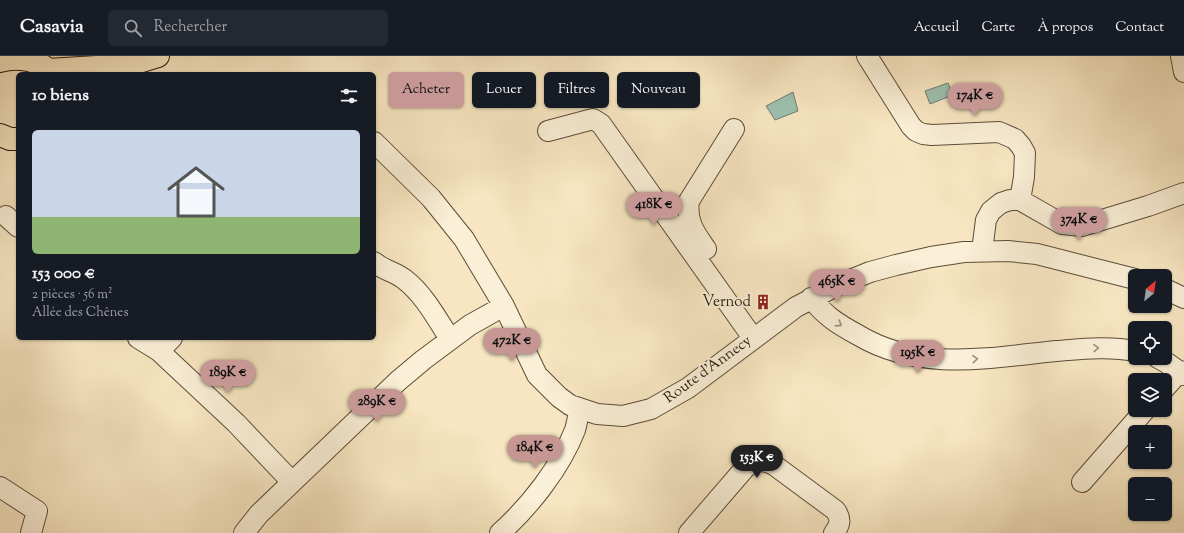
<!DOCTYPE html>
<html lang="fr">
<head>
<meta charset="utf-8">
<style>
	body { margin:0; font-family:"Sorts Mill Goudy",serif; background:#242831; color:#f1f3f6; height:100vh; display:flex; flex-direction:column; font-size:15px; white-space:nowrap }
	* { box-sizing:border-box; margin:0 }
	p { font-size:13px; color:#9ea1a6 }
	.icon { flex:none; width:22px; height:22px; fill:none; stroke:currentColor; stroke-width:2; stroke-linecap:round; stroke-linejoin:round }
	.map { position:relative; flex:1; overflow:hidden }
	.drawer { position:absolute; left:16px; top:16px; width:360px; height:268px; display:flex; flex-direction:column; background:#171b24; border-radius:6px; box-shadow:0 1px 3px #0004 }
	.drawer>* { flex:none }
	.banner { position:absolute; left:388px; top:16px; width:380px; height:36px; display:flex; gap:8px }
	.needle { width:26px; rotate:29deg }
	.buttons { position:absolute; left:1128px; top:213px; display:grid; gap:8px }
	.buttons a { display:grid; place-items:center; width:44px; height:44px; border-radius:6px; background:#171b24; box-shadow:0 1px 3px #0004; font-size:20px }
	.price { position:absolute; translate:-50% -34px; padding:0 9px; border-radius:14px; background:#c59692; color:#111; font-size:13px; line-height:26px; filter:drop-shadow(0 1px 2px #0008) }
	.price::after { content:''; position:absolute; left:50%; top:24px; width:12px; height:9px; margin-left:-6px; background:inherit; clip-path:polygon(0 0,100% 0,50% 100%) }
	.price.current { background:#222; color:#fff }
	ul { padding:0; list-style:none }
	li { display:grid; align-content:center; gap:8px; height:212px; padding:0 16px }
	li+li { border-top:1px solid #363941 }
	li span { display:grid; place-items:center; height:124px; border-radius:6px; color:#555 }
	li>.icon { margin-inline-start:auto }
	span .icon { width:72px; height:72px; fill:#fffc; stroke-width:1 }
	li b { font-size:17px }
	h2 { display:flex; justify-content:space-between; align-items:center; height:48px; padding:0 16px; font-size:17px }
	.pill { padding:0 14px; border-radius:6px; background:#171b24; box-shadow:0 1px 3px #0004; font-size:14px; line-height:36px }
	.pill.current { background:#c59692; color:#111 }
	header { display:flex; align-items:center; gap:24px; box-sizing:border-box; height:56px; padding:0 20px; background:#171b24; border-bottom:1px solid #363941 }
	header strong { font-size:19px }
	nav { display:flex; gap:22px; margin-inline-start:auto; font-size:14px }
	.search { width:280px; height:36px; background:#242831; display:flex; align-items:center; gap:10px; box-sizing:border-box; padding:0 14px; border-radius:6px; color:#9ea1a6; font-size:15px }
	.map>svg:first-child { display:block }
	.water { fill:#9dc0b0; stroke:#6e7e6e }
	.lines { fill:none; stroke-linecap:round; stroke-linejoin:round }
	.minor-casing { stroke:#5c4d38; stroke-width:22 }
	.major-casing { stroke:#281a0b; stroke-width:24 }
	.highway-casing { stroke:#281a0b; stroke-width:24 }
	.minor { stroke:#faefd7; stroke-width:20 }
	.major { stroke:#f7e6c1; stroke-width:22 }
	.highway { stroke:#f7e6c1; stroke-width:22 }
	.oneway { stroke:#9c8f7b }
	.labels { text-anchor:middle; dominant-baseline:central; stroke-width:4; stroke-linejoin:round; paint-order:stroke }
	.poi-label { font-size:15px; fill:#281a0b; stroke:#faefd7; text-anchor:end }
	.street-label { font-size:15px; fill:#281a0b; stroke:#faefd7 }
</style>
</head>
<body>
<header>
<strong>Casavia</strong>
<div class="search"><svg class="icon" aria-label="search" viewBox="0 0 24 24"><circle cx="10" cy="10" r="6"/><path d="M15 15l6 6"/></svg>Rechercher</div>
<nav><a>Accueil</a><a>Carte</a><a>À propos</a><a>Contact</a></nav>
</header>
<div class="map">
<svg width="1184" height="477" viewBox="0 0 1184 477">
	<rect width="100%" height="100%" fill="#f7e6c1"/>
	<filter id="stains"><feTurbulence type="fractalNoise" baseFrequency=".005" numOctaves="4"/><feColorMatrix values="0 0 0 0 .2 0 0 0 0 .09 0 0 0 0 .02 0 0 0 .5 -.17"/></filter>
	<radialGradient id="worn" r=".72"><stop offset=".6" stop-color="#630" stop-opacity="0"/><stop offset="1" stop-color="#630" stop-opacity=".3"/></radialGradient>
	<!-- water -->
	<path class="water" d="M948,27L953,39L930,48L925,35Z
		M793,36L798,55L775,64L766,50Z"/>
	<g class="lines">
		<!-- minor casing -->
		<g class="minor-casing">
			<path id="minor" d="M867,0L911,70L916,75L923,78L932,79L999,76L1015,83L1021,90L1025,97L1024,121L1020,144
				M1181,0L1184,16
				M548,75L593,63L601,68L753,282
				M374,86L431,142L464,183L504,250L537,319L559,341L570,349L597,358L623,360L651,353L688,332L796,251L838,229L870,216L896,209L931,201L964,196L1008,195L1037,198L1135,223
				M6,160L18,171
				M706,193C695,177 686,166 689,145L734,73
				M982,195L986,164L991,155L1001,147L1010,144H1020L1062,168L1082,170L1148,150L1184,137
				M374,206C383,214 395,216 404,223C424,238 437,263 450,283
				M1165,233L1184,242
				M811,242C825,260 838,268 858,279C920,316 988,302 1056,295C1082,293 1109,290 1135,295
				M138,282L159,295L236,367L292,426
				M159,295L172,282
				M1158,302L1167,307L1184,319
				M1165,332L1180,315
				M1082,426L1145,354
				M0,431L37,455L31,477
				M244,477L259,458L398,325L423,304L470,269L504,250
				M500,477C530,450 560,412 575,374C577,367 578,360 580,353
				M689,477L745,412C755,404 763,403 774,409L835,454C842,463 840,469 834,477"/>
		</g>
		<!-- major casing -->
		<g class="major-casing">
			<path id="major" d="M0,5C17,0 41,3 51,18
				M0,79L10,83H18"/>
		</g>
		<!-- highway casing -->
		<g class="highway-casing">
			<path id="highway" d="M48,14L129,9
				M116,16L129,9L158,0"/>
		</g>
		<!-- minor -->
		<use href="#minor" class="minor"/>
		<!-- major -->
		<use href="#major" class="major"/>
		<!-- highway -->
		<use href="#highway" class="highway"/>
	</g>
	<!-- one-way arrows -->
	<defs><path id="oneway-chevron" d="M-2-3.5L2.5 0L-2 3.5" fill="none" stroke-width="1.6" stroke-linecap="round" stroke-linejoin="round"/></defs>
	<g class="oneway">
		<use href="#oneway-chevron" transform="translate(839 268) rotate(33)"/>
		<use href="#oneway-chevron" transform="translate(1096 292) rotate(-2)"/>
		<use href="#oneway-chevron" transform="translate(975 303) rotate(-5)"/>
	</g>
	<!-- icons -->
	<defs>
		<g id="building-bare" transform="scale(1.2)"><path d="M-4-6H4V6H1V3H-1V6H-4ZM-2.5-4.3h1.7v1.8h-1.7ZM.8-4.3h1.7v1.8H.8ZM-2.5-1h1.7V.8h-1.7ZM.8-1h1.7V.8H.8Z" fill="#8f2418" stroke="#faefd7" stroke-width="2.5" paint-order="stroke"/></g>
	</defs>
	<g fill-rule="evenodd">
		<use href="#building-bare" x="763" y="246"/>
	</g>
	<g class="labels">
		<!-- poi labels -->
		<g class="poi-label">
			<text x="751" y="246">Vernod</text>
		</g>
		<!-- street labels -->
		<g class="street-label">
			<text transform="translate(708 314) rotate(-36)">Route d'Annecy</text>
		</g>
	</g>
	<rect width="100%" height="100%" filter="url(#stains)"/>
	<rect width="100%" height="100%" fill="url(#worn)"/>
</svg>
<div class="buttons">
<a><svg class="needle" viewBox="-14 -14 28 28"><path d="M0-13l5 13h-10z" fill="#e53935"/><path d="M0 13l5-13h-10z" fill="#9ea1a6"/></svg></a>
<a><svg class="icon" aria-label="locate" viewBox="0 0 24 24"><circle cx="12" cy="12" r="6"/><path d="M12 2v4M12 18v4M2 12h4M18 12h4"/></svg></a>
<a><svg class="icon" aria-label="layers" viewBox="0 0 24 24"><path d="M12 4l9 5-9 5-9-5zM3 14l9 5 9-5"/></svg></a>
<a>+</a>
<a>−</a>
</div>
<b class="price" style="left:975px;top:61px">174K €</b>
<b class="price" style="left:654px;top:170px">418K €</b>
<b class="price" style="left:1079px;top:185px">374K €</b>
<b class="price" style="left:837px;top:247px">465K €</b>
<b class="price" style="left:512px;top:306px">472K €</b>
<b class="price" style="left:918px;top:318px">195K €</b>
<b class="price" style="left:228px;top:338px">189K €</b>
<b class="price" style="left:377px;top:367px">289K €</b>
<b class="price" style="left:535px;top:413px">184K €</b>
<b class="price current" style="left:757px;top:423px">153K €</b>
<div class="banner">
<a class="pill current">Acheter</a>
<a class="pill">Louer</a>
<a class="pill">Filtres</a>
<a class="pill">Nouveau</a>
</div>
<section class="drawer">
<h2>10 biens<svg class="icon" aria-label="filters" viewBox="0 0 24 24"><path d="M4 7h16M4 17h16"/><circle cx="9" cy="7" r="2"/><circle cx="15" cy="17" r="2"/></svg></h2>
<ul>
<li><span style="background:linear-gradient(#c9d6e8 70%,#8fb573 0)"><svg class="icon" aria-label="home" viewBox="0 0 24 24"><path d="M3 11l9-7 9 7M6 9v11h12V9"/></svg></span><div><b>153 000 €</b><p>2 pièces · 56 m²</p><p>Allée des Chênes</p></div></li>
</ul>
</section>
</div>
</body>
</html>
